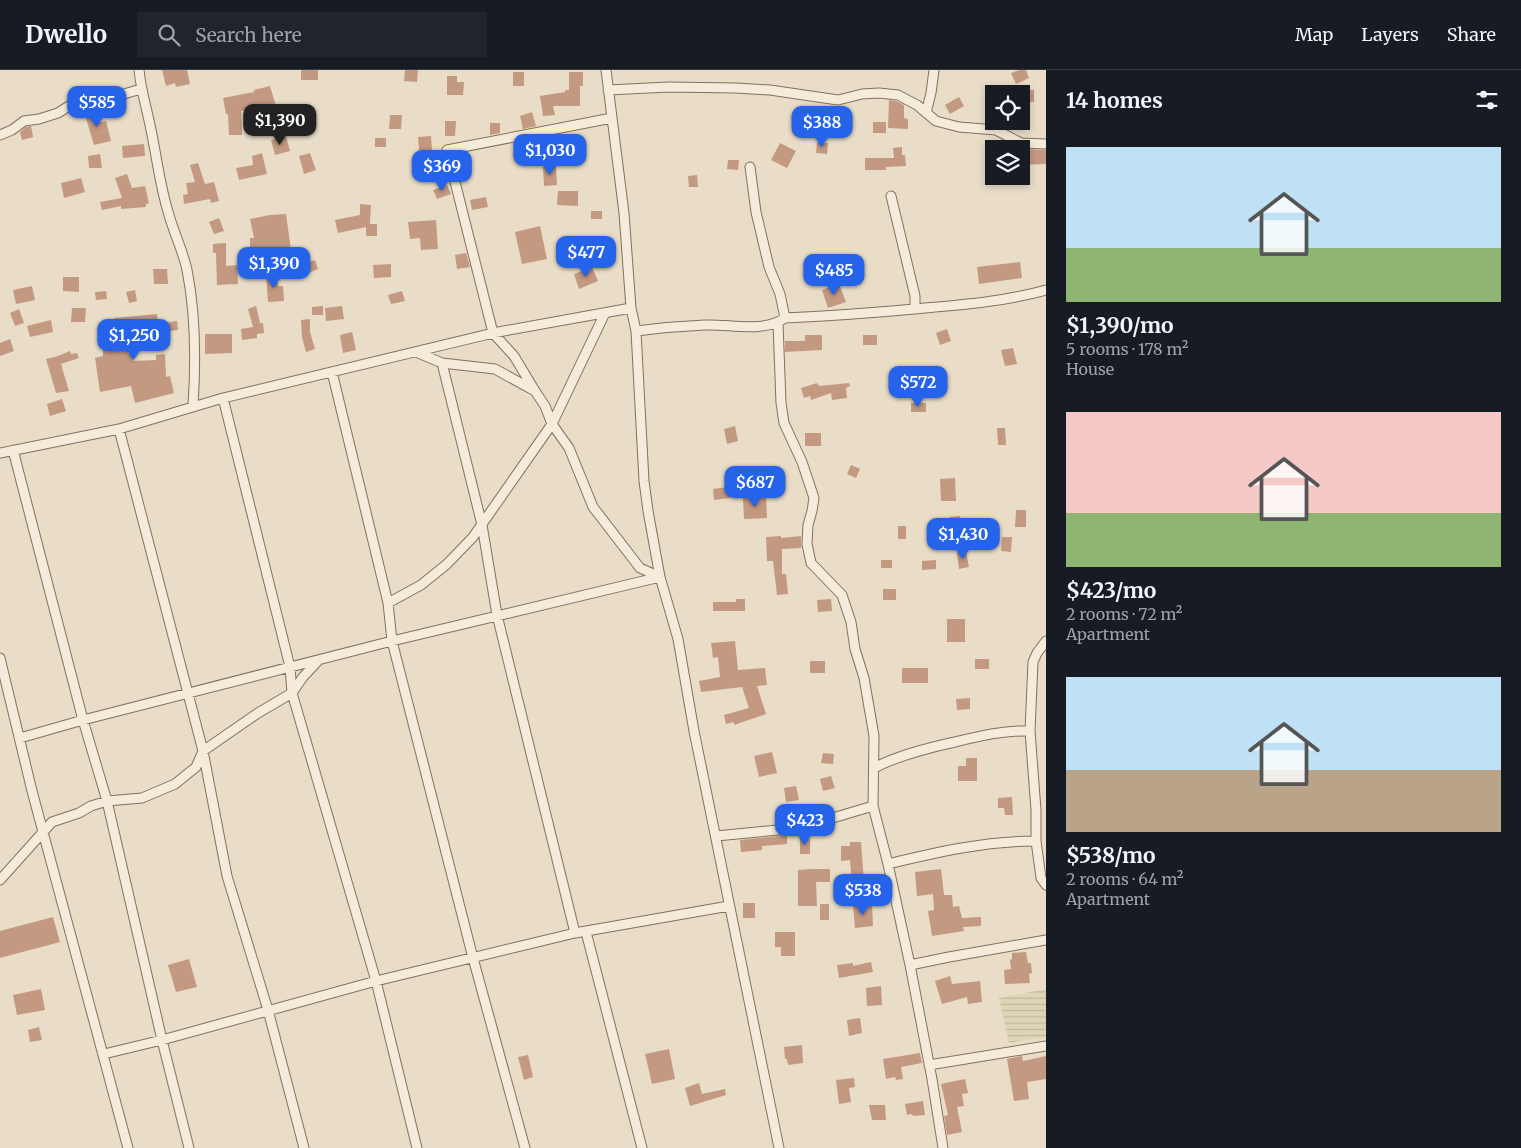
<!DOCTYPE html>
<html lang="en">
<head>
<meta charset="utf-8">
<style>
	body { margin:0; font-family:Merriweather,serif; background:#20242c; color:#f1f3f6; height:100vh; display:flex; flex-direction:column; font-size:19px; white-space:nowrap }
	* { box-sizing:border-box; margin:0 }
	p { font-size:16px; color:#9ea1a6 }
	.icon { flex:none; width:28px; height:28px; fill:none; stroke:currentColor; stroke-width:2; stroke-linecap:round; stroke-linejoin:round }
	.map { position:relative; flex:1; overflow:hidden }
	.sheet { display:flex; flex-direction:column; background:#171b24; width:475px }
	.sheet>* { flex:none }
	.controls { position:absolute; left:985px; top:15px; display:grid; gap:10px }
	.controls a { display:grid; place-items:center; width:45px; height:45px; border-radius:0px; background:#171b24; box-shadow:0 2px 8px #0003; font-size:25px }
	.price { position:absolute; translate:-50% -42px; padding:0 11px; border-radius:10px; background:#2563eb; color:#fff; font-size:16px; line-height:32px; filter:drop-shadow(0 1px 2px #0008) }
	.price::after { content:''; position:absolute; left:50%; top:30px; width:15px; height:11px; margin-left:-8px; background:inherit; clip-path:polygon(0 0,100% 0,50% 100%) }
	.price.active { background:#222; color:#fff }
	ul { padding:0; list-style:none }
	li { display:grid; align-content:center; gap:10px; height:265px; padding:0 20px }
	li span { display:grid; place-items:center; height:155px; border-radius:0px; color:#555 }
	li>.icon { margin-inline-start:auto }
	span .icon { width:90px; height:90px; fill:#fffc; stroke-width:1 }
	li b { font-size:21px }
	h2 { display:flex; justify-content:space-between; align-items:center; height:60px; padding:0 20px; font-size:21px }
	header { display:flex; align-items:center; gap:30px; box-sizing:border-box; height:70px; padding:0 25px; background:#171b24; border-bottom:1px solid #363941 }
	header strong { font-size:24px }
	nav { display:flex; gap:28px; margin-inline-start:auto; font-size:18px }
	.search { width:350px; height:45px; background:#20242c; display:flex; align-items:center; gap:12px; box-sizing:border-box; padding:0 18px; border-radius:0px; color:#9ea1a6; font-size:19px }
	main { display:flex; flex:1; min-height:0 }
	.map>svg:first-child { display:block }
	.farmland { fill:url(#farmland-rules) }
	.building { fill:#c39982 }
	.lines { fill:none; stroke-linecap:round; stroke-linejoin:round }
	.minor-casing { stroke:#83705f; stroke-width:11 }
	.minor { stroke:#f5ebda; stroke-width:9 }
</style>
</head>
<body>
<header>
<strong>Dwello</strong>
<div class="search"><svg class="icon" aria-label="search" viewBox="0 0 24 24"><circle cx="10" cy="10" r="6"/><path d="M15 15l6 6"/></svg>Search here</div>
<nav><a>Map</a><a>Layers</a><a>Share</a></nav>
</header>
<main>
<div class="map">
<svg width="1046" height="1078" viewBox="0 0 1046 1078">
	<defs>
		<pattern id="farmland-rules" width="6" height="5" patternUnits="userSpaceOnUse" patternTransform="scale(1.25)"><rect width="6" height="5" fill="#ded5b6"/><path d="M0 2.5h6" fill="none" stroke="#bfb79c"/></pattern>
	</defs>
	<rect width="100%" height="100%" fill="#e9ddc8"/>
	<!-- farmland -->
	<path class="farmland" d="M1046,919V967L1009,973L999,928Z"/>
	<!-- building -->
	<path class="building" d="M162,0H187L190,14L176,17L175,13L166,16Z
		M301,0H318V10H301Z
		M405,0H418L417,12L404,11Z
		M1019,0H1026L1029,8L1016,14L1011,3Z
		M513,2H524V16H513Z
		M569,2H583V16H580V36H553L555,45L543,46L540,26L565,22V20H569Z
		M447,6H457V12H464L463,25H447Z
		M270,16L276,36L260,41L259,38L241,41L242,65H229L228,44H226L223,28L254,22V20Z
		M1021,20H1034V32H1021Z
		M959,27L964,36L950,44L945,35Z
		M889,30L896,31L904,35V48L908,49V59L888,58Z
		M93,36L96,53L106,51L111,71L94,75L83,38Z
		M532,42L536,56L523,59L520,46Z
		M390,45H402L401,59H389Z
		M445,51H456L455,66H445Z
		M873,52H886V63H873Z
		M490,53H500V63L490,65Z
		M31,56L33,67L22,70L20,62L26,57Z
		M286,66L290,81L275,85L271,70Z
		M431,66L432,80H419L418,67Z
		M375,68H386V77H375Z
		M780,73L796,81L787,98L771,90Z
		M817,73H828L827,84L816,83Z
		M144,74L145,86L123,88L122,76Z
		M902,77V85H905L906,96L886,97V100H865V88H894L893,78Z
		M1021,79L1046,80V94L1021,95Z
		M262,83L267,104L239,110L236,98L253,95L252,86Z
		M310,83L316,100L304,104L299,86Z
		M100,84L102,98H89L88,86Z
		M728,90H739L738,100L727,99Z
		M198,93L205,114L214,112L219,131L211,133L210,129L184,134L183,125L188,124L186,113L195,112L190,95Z
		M556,96L557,115L544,116L543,97Z
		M127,104L132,118L145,116L149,133L146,134V137L121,139V136L102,140L100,132L122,128L115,108Z
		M697,105L698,117H689L688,106Z
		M81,108L85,122L64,128L61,113Z
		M447,115L451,124L437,129L433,120Z
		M558,121H578V136L557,135Z
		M486,127L488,137L472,140L470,130Z
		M360,134L371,135L370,154H377V166H366V157L338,163L335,150L360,145Z
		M591,141H602V149H591Z
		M286,144L291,180L276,182V179L250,180V168H254L250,149L270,145Z
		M219,148L224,161L214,164L209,152Z
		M436,150L438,179L421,180L420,168L410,169L408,152Z
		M540,156L547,189L522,194L515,162Z
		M226,173V196L237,195L238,214L217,215L216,183H213V174Z
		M466,183L470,197L457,199L455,185Z
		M315,190L318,199L306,204L303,194Z
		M1020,192L1022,208L979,214L977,197Z
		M391,194V207L374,208L373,195Z
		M592,197L598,211L579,219L574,204Z
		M153,199H167L168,214H154Z
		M266,204H277L278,216H283L284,231L268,232Z
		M63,207H79V222L63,221Z
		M839,214L846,232L828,238L822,220Z
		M32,216L35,230L16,234L13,220Z
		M135,220L137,231L129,233L126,222Z
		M106,221L107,229L96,230L95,222Z
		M402,221L405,231L391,234L388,225Z
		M256,236L260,253H263L264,263L257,264V268L242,270L241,259L253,257L248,239Z
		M323,236V245H312V237Z
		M342,236L344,249L326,251L325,238Z
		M72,238H86L85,252H71Z
		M19,239L24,253L15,256L10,243Z
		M157,244L158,254L177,251L178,260L145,264L144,258L128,260V284H133V291L156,290V285L165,284L166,307L170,306L174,323L135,333L131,316L100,322L95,288L103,286V261L115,260L114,248Z
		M310,249V262L315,279L306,282L302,267L301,250Z
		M51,250L53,262L30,267L27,256Z
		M947,259L951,271L940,275L936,263Z
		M352,262L356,280L343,283L340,265Z
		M205,264H232V283L205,284Z
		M805,265H822V280L785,282V271H805Z
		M863,265H877V275H863Z
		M10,269L14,281L0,286V273Z
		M1013,278L1017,294L1005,296L1001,280Z
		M70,281L71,284L77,283L79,288L61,294L69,321L56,323L46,289L58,286Z
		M817,313L819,316L849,313L850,316L846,318L847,328L832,330L831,323L811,330L810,326L804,328L801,318Z
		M62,329L66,341L50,346L47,334Z
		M911,333H926V342H911Z
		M735,356L738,371L727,374L724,359Z
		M997,358H1005L1006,375H998Z
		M805,363H821V376H805Z
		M851,395L860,399L856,408L847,404Z
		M955,408L956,431H941L940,409Z
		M728,417L730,428L714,430L713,419Z
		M766,426L767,448L744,449L743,427Z
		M1016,440H1026V457H1015Z
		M960,446L962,459L951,460L950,447Z
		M898,456H906V469H898Z
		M781,466V468L801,466V478L782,479V504H786L788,524L777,525L773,491H767L766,467Z
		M1002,467H1012L1011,482L1001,481Z
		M966,481L969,497L959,499L957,483Z
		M881,490H892V498H881Z
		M936,490V499L922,500V491Z
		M883,519H896V530H883Z
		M736,529H745V541H713V532H736Z
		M831,529L832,541L818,542L817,530Z
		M947,549H965V572H947Z
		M735,571L738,600L765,598L767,615L757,616L766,644L734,655V652L726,654L724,645L749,638L742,617L701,622L699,611L720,607L718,587L713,588L711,573Z
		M975,589H989V599H975Z
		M810,591H825V603H810Z
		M902,598H928V613H902Z
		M970,628V639L957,640L956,629Z
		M772,682L777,703L759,707L754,686Z
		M823,683L834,684L833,694L821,693Z
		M966,688H977V711H958V696H966Z
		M831,706L835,718L823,721L820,709Z
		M796,716L799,730L786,732L784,718Z
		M1012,727L1013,745H1005L1004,738H998V728Z
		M787,765V774L762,776V780L741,782L740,770Z
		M800,769H810V784H800Z
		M850,772H861L864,812L852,813L850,790L841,791V776H850Z
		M812,799H830V812H816L817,836H798V800Z
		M941,799L944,825H952L953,837L959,836L962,848L981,847V856L963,857L964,861L932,866L928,841L934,840L933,824L917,826L915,802Z
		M743,833H755V848H743Z
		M820,834H829V850H820Z
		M872,834L873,856L855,858L853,836Z
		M53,847L60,872L0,888V861Z
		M775,862H795V886H781V877H775Z
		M1026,882L1028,893H1031L1032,903L1029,904L1030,913L1005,914L1004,900L1011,899L1010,890L1012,889V883Z
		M189,889L197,917L176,922L168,895Z
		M871,892L873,902L839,908L837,895L853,893V896Z
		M950,906L952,914L980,911L982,932L968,934L967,927L942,934L935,911Z
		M881,916L882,935L867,936L866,918Z
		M41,919L45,940L17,945L13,925Z
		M860,948L862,963L849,966L847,950Z
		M39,957L42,970L30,972L28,960Z
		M802,975L803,993L788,995L787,989H785L784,977Z
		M669,979L675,1009L652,1014L645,984Z
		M920,983L922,993L901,997L903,1009L896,1010L895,1007L886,1009L883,989Z
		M528,985L533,1007L524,1010L518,987Z
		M1022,986L1023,991L1046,986V1009L1027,1012L1029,1029L1014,1031L1007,989Z
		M854,1008L855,1017L849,1018L851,1032L839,1034L836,1010Z
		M965,1009L968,1023L962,1024L964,1036L957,1037L962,1062L947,1065L944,1046L948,1045L941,1014Z
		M699,1013L702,1024L725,1019L726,1025L690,1036L685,1018Z
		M923,1031L925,1045L913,1046L912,1044L907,1045L905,1034Z
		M869,1035H885L886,1050H872Z"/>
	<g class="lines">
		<!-- minor casing -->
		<g class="minor-casing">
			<path id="minor" d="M139,0C141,21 147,39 151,60C157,88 160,117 169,145C174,163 183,181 187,200C196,245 196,290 193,336
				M606,0L624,143L631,238L636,261L644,411L648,441L660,507L678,569L694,661L779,1078
				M608,20L669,17L736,18L770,20L838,30L862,24L879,23L898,25L917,35L936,51L959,57L996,60L1021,73L1046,74
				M926,43L931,23L934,0
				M0,65L12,60L24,51L39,49L58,43L69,36L87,30L110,28L141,19
				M750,97L756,142L769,197L780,224L785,248
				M891,126L915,226V239
				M778,253L781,333L784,353L802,392L814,428L812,441L808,455L807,474L811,493L842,525L851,552L855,579L864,608L874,666L873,736L888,794L910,895L932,1009L943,1078
				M636,261C659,258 682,256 705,255C731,254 763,263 785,248C829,246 871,243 915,239C959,235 1003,232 1046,220
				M416,282L442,293L495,299L535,321L545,336L552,354L569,378L593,437L640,498L660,507
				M442,293L482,455L497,545L575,863
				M332,302L388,533L392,571L473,888L525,1078
				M535,321L514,286L493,263L447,80L612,48
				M223,328L290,597L292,623L376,911L417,1078
				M119,359L203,681L227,806L268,940L304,1078
				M13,380L83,650L107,731L162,970L189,1078
				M0,383L119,359L223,328L493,263L631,238
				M388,533L421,515L447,494L473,467L552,354L605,243
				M1046,571L1037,583L1033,592L1030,661L1036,740V771L1041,808L1046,815
				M0,588L32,721L128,1078
				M20,668L83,650L392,571L660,507
				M874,698C899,685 927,678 955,672C980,666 1004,660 1030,661
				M716,766L799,758L873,736
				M888,794C937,782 986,771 1036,771
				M0,810L52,752L79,743L91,736L107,731L142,728L175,714L196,697L203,681L258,643L292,623L303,607L318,591
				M586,862L642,1078
				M910,895L949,887L1046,870
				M104,984L162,970L376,911L575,863L729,836
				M929,995L1046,976"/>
		</g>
		<!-- minor -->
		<use href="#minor" class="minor"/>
	</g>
</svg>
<div class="controls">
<a><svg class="icon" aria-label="locate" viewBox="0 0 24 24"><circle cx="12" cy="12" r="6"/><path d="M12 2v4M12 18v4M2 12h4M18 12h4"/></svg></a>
<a><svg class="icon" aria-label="layers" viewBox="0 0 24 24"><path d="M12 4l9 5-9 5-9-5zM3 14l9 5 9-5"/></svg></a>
</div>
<b class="price" style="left:97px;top:58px">$585</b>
<b class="price active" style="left:280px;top:76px">$1,390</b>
<b class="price" style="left:822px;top:78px">$388</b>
<b class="price" style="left:550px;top:106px">$1,030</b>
<b class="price" style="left:442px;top:122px">$369</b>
<b class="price" style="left:586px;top:208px">$477</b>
<b class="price" style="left:274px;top:219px">$1,390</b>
<b class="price" style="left:834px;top:226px">$485</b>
<b class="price" style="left:134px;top:291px">$1,250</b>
<b class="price" style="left:918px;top:338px">$572</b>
<b class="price" style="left:755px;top:438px">$687</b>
<b class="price" style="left:963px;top:490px">$1,430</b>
<b class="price" style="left:805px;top:776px">$423</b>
<b class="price" style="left:863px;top:846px">$538</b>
</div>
<section class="sheet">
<h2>14 homes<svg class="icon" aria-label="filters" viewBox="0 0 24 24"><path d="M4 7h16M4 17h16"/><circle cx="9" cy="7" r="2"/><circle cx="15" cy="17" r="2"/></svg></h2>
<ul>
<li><span style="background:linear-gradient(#bfe0f5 65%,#8fb573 0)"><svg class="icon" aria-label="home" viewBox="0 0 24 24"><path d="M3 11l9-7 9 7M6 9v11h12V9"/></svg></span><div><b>$1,390/mo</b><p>5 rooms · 178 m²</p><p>House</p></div></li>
<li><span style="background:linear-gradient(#f6c9c9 65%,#8fb573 0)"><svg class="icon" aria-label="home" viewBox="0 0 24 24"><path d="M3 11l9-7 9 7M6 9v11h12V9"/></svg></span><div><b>$423/mo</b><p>2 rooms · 72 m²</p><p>Apartment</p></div></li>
<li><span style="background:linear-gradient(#bfe0f5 60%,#b9a48a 0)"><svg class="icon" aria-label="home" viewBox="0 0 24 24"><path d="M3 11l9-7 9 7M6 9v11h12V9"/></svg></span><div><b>$538/mo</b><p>2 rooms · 64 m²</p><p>Apartment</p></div></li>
</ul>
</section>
</main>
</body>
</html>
